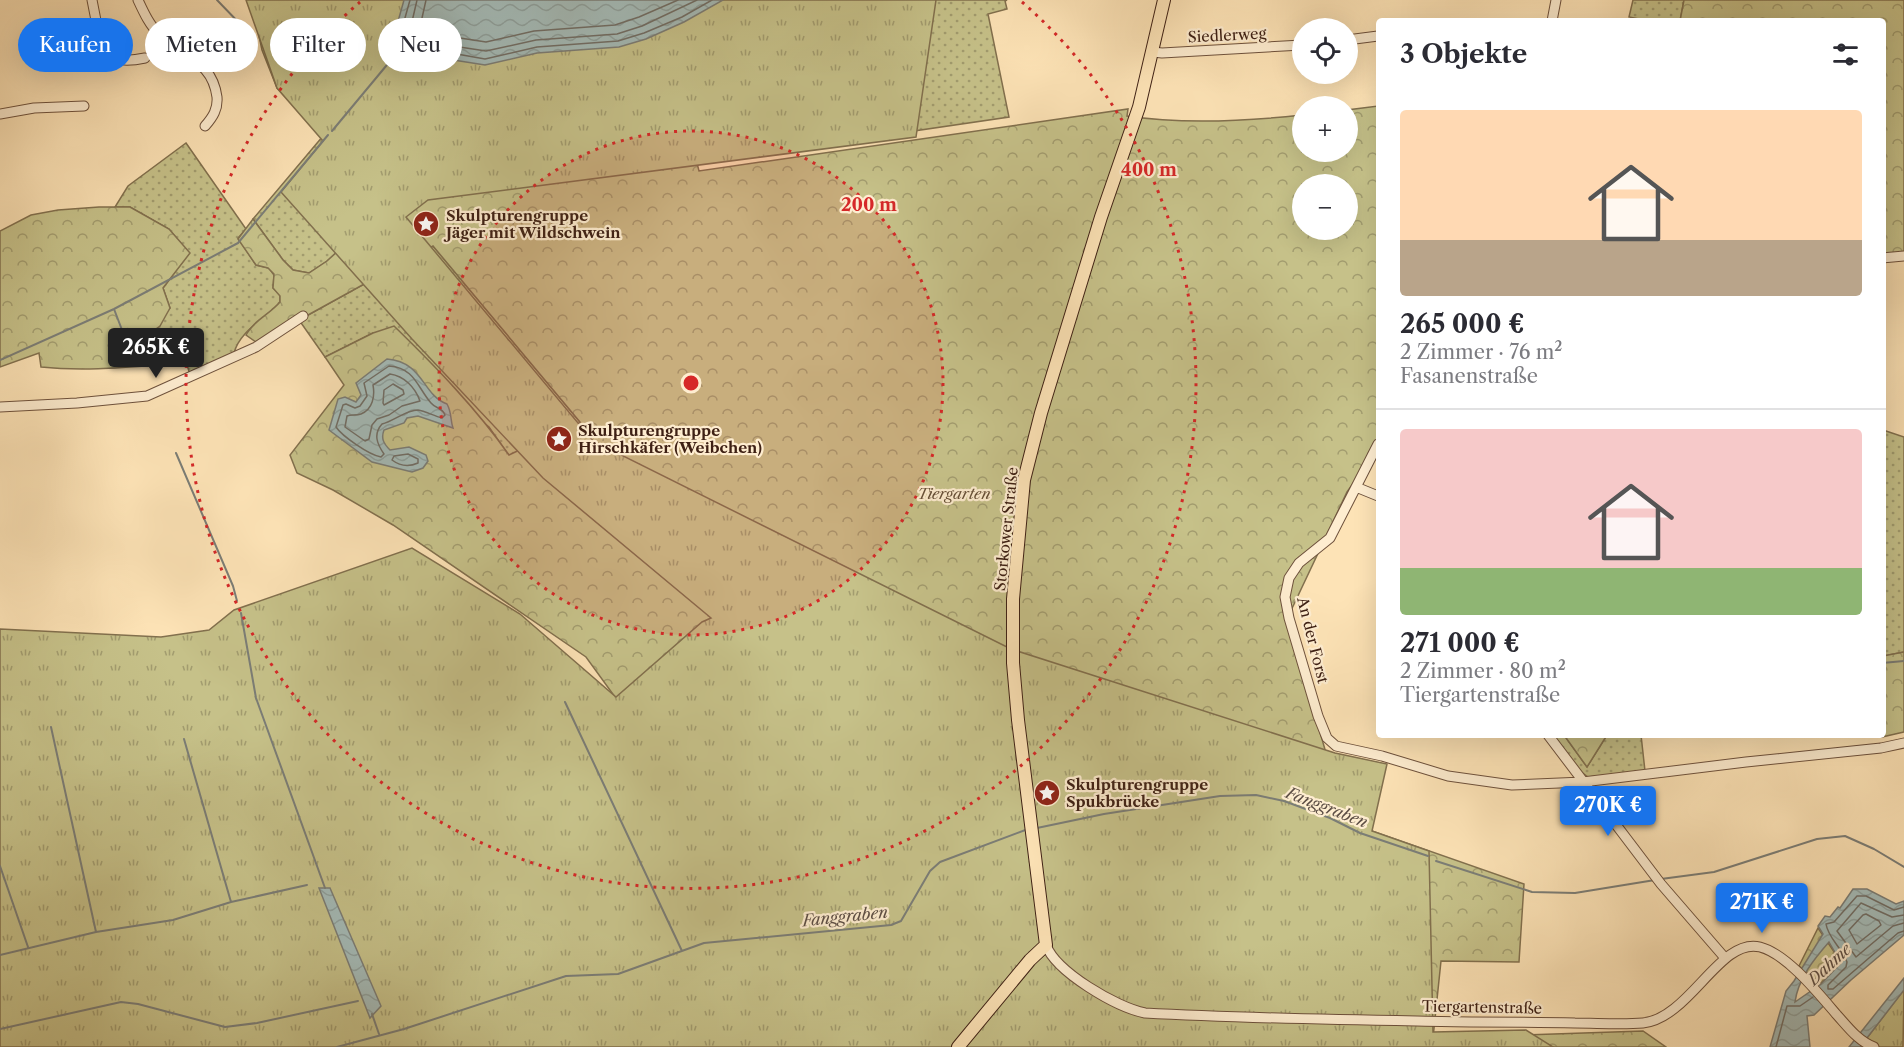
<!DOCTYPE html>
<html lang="de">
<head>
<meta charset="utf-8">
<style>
	body { margin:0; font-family:"Libre Caslon Text",serif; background:#f2f2f3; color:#2b2b33; height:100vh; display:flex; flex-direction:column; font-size:22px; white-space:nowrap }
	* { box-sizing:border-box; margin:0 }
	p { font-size:20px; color:#7c7c81 }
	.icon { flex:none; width:33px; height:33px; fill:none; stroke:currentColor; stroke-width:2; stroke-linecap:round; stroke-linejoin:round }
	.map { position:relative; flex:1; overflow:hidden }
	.drawer { position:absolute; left:1376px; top:18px; width:510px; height:720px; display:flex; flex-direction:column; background:#fff; border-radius:6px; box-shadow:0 6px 24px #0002 }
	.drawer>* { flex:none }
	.banner { position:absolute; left:18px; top:18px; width:570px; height:54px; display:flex; gap:12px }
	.buttons { position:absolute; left:1292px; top:18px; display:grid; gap:12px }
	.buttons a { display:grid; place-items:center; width:66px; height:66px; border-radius:50%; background:#fff; box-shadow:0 6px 24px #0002; font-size:30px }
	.price { position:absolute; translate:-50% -51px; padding:0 14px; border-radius:6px; background:#1a73e8; color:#fff; font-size:20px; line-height:39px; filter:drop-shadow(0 2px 3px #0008) }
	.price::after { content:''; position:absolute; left:50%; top:36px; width:18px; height:14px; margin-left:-9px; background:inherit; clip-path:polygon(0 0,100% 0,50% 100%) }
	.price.selected { background:#222; color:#fff }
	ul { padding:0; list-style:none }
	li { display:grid; align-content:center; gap:12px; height:318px; padding:0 24px }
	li+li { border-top:2px solid #e1e1e2 }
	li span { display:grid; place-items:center; height:186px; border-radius:6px; color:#555 }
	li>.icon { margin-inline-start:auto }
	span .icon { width:108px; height:108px; fill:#fffc; stroke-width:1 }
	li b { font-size:26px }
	h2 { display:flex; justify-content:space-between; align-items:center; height:72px; padding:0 24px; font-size:26px }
	.tag { padding:0 21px; border-radius:27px; background:#fff; box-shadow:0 6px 24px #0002; font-size:21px; line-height:54px }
	.tag.selected { background:#1a73e8; color:#fff }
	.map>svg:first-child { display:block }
	.grass { fill:url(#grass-dots); stroke:#82704e; stroke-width:1.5 }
	.forest { fill:url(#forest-crowns); stroke:#82704e; stroke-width:1.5; fill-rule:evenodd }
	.park { fill:url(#park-tufts); stroke:#82704e; stroke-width:1.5 }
	.water { fill:url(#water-waves); stroke:#7b7d76; stroke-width:1.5; fill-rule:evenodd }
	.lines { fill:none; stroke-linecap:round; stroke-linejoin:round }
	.shore { stroke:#716e66; stroke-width:1.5 }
	.stream { stroke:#7b7d76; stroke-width:2 }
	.minor-casing { stroke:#6e513c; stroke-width:11 }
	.major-casing { stroke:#3e2014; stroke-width:14 }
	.minor { stroke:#feedd0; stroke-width:9 }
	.major { stroke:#fde3b6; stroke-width:12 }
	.ring { fill:none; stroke:#d62828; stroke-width:3; stroke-dasharray:3 6 }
	.labels { text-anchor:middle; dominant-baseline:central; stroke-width:4.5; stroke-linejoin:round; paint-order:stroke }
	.street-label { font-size:15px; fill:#3e2014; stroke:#feedd0 }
	.poi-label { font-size:15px; font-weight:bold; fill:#3e2014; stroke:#feedd0; text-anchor:start }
	.park-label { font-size:15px; font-style:italic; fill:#675037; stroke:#feedd0 }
	.water-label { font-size:16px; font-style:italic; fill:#5d4e45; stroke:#feedd0 }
	.centre { fill:#d62828; stroke:#feedd0; stroke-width:3 }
	.ring-label { font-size:18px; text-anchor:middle; font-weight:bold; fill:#d62828; stroke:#feedd0; stroke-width:4.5; stroke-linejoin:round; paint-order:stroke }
</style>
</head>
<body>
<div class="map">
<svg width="1904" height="1047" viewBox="0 0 1904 1047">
	<defs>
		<pattern id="grass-dots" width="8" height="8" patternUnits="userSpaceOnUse" patternTransform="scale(1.5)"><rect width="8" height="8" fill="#c6c189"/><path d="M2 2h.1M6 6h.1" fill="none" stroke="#a29c6f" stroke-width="1.8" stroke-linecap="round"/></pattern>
		<pattern id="forest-crowns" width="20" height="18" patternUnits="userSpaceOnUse" patternTransform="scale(1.5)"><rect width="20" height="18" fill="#c6c189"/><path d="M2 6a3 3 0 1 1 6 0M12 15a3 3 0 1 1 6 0" fill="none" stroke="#a29c6f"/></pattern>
		<pattern id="park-tufts" width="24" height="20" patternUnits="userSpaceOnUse" patternTransform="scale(1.5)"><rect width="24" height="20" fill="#c6c189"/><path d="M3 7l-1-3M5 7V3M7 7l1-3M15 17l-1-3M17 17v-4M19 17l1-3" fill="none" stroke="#a29c6f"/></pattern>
		<pattern id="water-waves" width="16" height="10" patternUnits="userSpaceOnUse" patternTransform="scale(1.5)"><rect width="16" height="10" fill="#a4bbb8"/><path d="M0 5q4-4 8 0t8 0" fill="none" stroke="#8ea09d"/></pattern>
	</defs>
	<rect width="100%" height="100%" fill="#fde3b6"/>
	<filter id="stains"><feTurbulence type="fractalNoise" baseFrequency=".00333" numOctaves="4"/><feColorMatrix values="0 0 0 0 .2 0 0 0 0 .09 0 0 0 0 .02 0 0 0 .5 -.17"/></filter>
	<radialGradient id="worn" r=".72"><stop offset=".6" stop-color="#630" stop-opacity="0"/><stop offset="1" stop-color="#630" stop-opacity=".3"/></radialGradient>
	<!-- grass -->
	<path class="grass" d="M248,0H320L311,17L312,38L336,93L341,115L351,131L363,141L387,145L477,151L481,168L470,190L407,189L402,203L371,221L327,261L309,273L293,270L283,260L253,219L323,136L277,88L262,50L255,17Z
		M861,0H1007L1005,1L1007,9L988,14L1009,117L744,156Z
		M1633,0H1684L1680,21H1649L1629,17Z
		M186,143L246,229L238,238L256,265L269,268L274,275L273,288L280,295V302C266,319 240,330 234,353L190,375L183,351L170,343L144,337L170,308L163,288L189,253L169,229L130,207H115L128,186Z
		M433,246L580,422L579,434L532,444L509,456L489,427L373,333L325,357L299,320Z
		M1883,430L1904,437V652L1883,656Z
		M1553,735H1564L1587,767L1607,735H1641L1645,771L1588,777L1580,771Z"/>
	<!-- forest -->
	<path class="forest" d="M1684,0H1904V253L1883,255L1882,21H1680Z
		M1378,106V441L1365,467L1347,492L1287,619L1326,753L1372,831L1524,884L1519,962L1441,961L1433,1038L1643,1031L1666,1047H615V697L586,657L393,525L333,490L297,473L290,455L344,385L325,357L373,333L394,326C435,366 476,408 509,455L532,444L579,434L580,422L433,246L299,320L260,345L246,335C253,321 270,314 280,302V296L273,288L274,274L268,268L256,265L238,239L253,219L283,260L293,270L309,273L327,261L371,221L402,203L697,163L699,171L1128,109L1127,116C1180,124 1248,121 1302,115V152H1347V110ZM1302,184H1347V230H1302Z
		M99,207H130L169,229L190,253L163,288L170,308L160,326L145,337L170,343L183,351L187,363C138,366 90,372 41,367L39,353L0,367V231L31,215L58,210Z
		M1904,652V732L1882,737L1883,656Z
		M1564,735H1607L1587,767Z
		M1818,928L1841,962L1821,983L1799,966Z"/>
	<!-- park -->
	<path class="park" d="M246,0H936L916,137L428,200L406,217L593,441L1011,649L1335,753L1387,764L1372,831L1429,851L1433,1032L1526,1030L1553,1047H0V629L161,637L209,630L234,610L412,548L520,614L616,697L702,622L711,618L543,478L412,339L281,192L323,141L277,88Z
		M1904,990L1903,1047H1860L1899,996Z"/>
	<!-- water -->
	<path class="water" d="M404,0H723L684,22L646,39L619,47L537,53L485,65L409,53L399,49L397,25Z
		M387,359C424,362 422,395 447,404C452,413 450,419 453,428L418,416L407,418L404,423L384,430C381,438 383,443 390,450L409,447L426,455L428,461L423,468L412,472L372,462L329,430L338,399L345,397L356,402L361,395L356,383Z
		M319,888H330L381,1006L370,1018Z
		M1853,889H1867L1896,904L1904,901V935L1851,980L1814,1015L1807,1016L1810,1047H1770L1786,991L1794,981L1823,934L1818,926L1825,916L1830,917L1838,907L1840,908ZM1829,942L1841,963L1821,984L1795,1002C1798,979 1814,959 1829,942Z
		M1904,978V990L1860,1047H1849Z"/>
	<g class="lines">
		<!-- shore -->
		<path class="shore" d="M410,0L403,25L406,45L485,59L537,47L618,41L644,33L682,17L712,0
			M417,0L411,26L413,40L486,51L536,40L617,34L642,26L697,0
			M426,0L420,27L421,32L486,42L534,31L615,25L639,17L678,0
			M389,366C415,368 417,387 431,403C436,409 442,407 445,415L442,418C434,416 425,411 418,410C406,410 394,421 382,424C373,434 377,444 384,454L381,457C369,455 342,436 336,427L343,405L346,404L355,408L360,406L367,396L364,383Z
			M390,374C404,376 415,387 420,401L402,406L389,415L377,419L372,425L369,439L365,441L345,427L347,416C351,414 356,416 361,414C373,409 375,396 373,385Z
			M393,384L403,390L404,394L384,405L383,403L384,390Z
			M408,454L418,459V463C409,467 400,466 392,460L394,456Z
			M1904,907L1894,910L1866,896H1857L1834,922L1826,924C1828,938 1842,948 1847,962L1846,967L1828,985V989H1833L1898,933L1904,931
			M1866,914L1879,921L1881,925L1857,944L1849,930L1863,915Z
			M1904,915L1892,917L1861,903L1837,931L1856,957L1893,926L1904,923
			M1776,1047L1787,1006H1800L1813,997"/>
		<!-- stream -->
		<path class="stream" d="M217,0L243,27
			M332,131L401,48
			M114,309L135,364
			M0,360L114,309L238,243L328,135
			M176,453L233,586L237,601
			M241,613L256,698L325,888
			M1882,663L1904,661
			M565,702L682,951
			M51,727L96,932
			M184,739L231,902
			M1037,828L1104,814L1220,796L1256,795L1284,801L1330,818L1360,833L1428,856
			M1436,861L1532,892L1575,893L1655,880
			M0,866L28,947
			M1661,879L1714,872L1817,839L1845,836L1874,849L1904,867
			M0,955L96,932L173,920L231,902L307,885
			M372,1014L379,1034
			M0,1029L121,1002L138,1004L225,1027L257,1023L358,1001
			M337,1047L404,1029L566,976L618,974L704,943L891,925L901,921L930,871L940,862L1028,829"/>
		<!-- minor casing -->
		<g class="minor-casing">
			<path id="minor" d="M92,0L102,51C112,62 131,61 145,58
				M138,0C144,13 150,26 160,35C184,59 212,60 217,97C218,109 213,117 205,126
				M1552,21L1556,0
				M1347,40L1378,36
				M1153,52L1162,53L1302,45
				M0,114L34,108L84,106
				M1882,258L1904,256
				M0,407L77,403L147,396L256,347L303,316
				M1378,444L1330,538L1299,563L1289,578L1285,597L1289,618L1318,716L1327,738L1336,746L1382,756L1448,776L1512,785L1583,782L1746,762L1881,748L1904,743
				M1356,487L1378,496
				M1548,735L1661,884L1725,958
				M1046,945C1056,972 1116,1007 1145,1013C1253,1019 1362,1020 1471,1022C1506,1022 1540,1022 1575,1023C1597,1023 1621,1025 1643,1023C1690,1018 1720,937 1760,947C1787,954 1819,994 1837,1015C1848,1027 1858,1041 1874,1047"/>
		</g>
		<!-- major casing -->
		<g class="major-casing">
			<path id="major" d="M958,1047L1030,960L1046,945L1018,720L1013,663V599L1024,480L1041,413L1101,217L1139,107L1164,0"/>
		</g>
		<!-- minor -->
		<use href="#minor" class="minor"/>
		<!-- major -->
		<use href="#major" class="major"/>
	</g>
	<!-- distance rings -->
	<circle cx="691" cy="383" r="252" fill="#d62828" fill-opacity=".12"/>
	<g class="ring">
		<circle cx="691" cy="383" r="252"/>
		<path d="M1022 2A505 505 0 1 1 360 2"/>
	</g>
	<!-- icons -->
	<defs>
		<g id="sight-disc" transform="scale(1.35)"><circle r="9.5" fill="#8f2418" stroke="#feedd0"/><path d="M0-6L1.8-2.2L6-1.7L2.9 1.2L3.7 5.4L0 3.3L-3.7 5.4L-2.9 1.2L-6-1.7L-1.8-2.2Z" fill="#fff"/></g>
	</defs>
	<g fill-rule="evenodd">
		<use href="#sight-disc" x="426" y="224"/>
		<use href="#sight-disc" x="559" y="439"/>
		<use href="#sight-disc" x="1047" y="793"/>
	</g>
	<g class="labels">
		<!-- street labels -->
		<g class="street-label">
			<text transform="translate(1227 35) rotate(-3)">Siedlerweg</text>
			<text transform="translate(1006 529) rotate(-84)">Storkower Straße</text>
			<text transform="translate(1313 640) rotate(76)">An der Forst</text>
			<text transform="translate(1482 1007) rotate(1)">Tiergartenstraße</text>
		</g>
		<!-- poi labels -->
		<g class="poi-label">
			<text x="446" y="215">Skulpturengruppe<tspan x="446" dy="17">Jäger mit Wildschwein</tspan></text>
			<text x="578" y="430">Skulpturengruppe<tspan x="578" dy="17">Hirschkäfer (Weibchen)</tspan></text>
			<text x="1066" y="784">Skulpturengruppe<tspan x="1066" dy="17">Spukbrücke</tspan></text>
		</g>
		<!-- park labels -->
		<g class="park-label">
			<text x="954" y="493">Tiergarten</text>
		</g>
		<!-- water labels -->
		<g class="water-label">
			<text transform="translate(1327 807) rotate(21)">Fanggraben</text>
			<text transform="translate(845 916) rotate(-6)">Fanggraben</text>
			<text transform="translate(1829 964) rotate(-43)">Dahme</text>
		</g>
	</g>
	<circle cx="691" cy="383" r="9" class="centre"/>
	<g class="ring-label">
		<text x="1149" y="176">400 m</text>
		<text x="869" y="211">200 m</text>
	</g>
	<rect width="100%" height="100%" filter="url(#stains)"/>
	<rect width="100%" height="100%" fill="url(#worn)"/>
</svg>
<div class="buttons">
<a><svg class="icon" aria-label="locate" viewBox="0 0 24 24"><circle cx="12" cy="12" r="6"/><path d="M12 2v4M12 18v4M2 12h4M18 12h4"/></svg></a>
<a>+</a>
<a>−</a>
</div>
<b class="price selected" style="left:156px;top:379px">265K €</b>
<b class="price" style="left:1608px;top:837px">270K €</b>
<b class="price" style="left:1762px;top:934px">271K €</b>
<div class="banner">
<a class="tag selected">Kaufen</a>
<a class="tag">Mieten</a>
<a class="tag">Filter</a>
<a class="tag">Neu</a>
</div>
<section class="drawer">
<h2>3 Objekte<svg class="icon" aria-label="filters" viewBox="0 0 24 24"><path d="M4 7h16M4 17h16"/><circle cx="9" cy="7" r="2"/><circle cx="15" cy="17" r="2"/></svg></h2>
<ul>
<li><span style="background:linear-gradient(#ffd9b3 70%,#b9a48a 0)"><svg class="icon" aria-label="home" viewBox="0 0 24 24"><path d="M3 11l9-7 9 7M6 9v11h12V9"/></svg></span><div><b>265 000 €</b><p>2 Zimmer · 76 m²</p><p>Fasanenstraße</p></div></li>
<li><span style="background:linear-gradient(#f6c9c9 75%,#8fb573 0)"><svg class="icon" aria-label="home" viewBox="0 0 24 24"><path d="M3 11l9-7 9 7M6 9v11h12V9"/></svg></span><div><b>271 000 €</b><p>2 Zimmer · 80 m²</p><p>Tiergartenstraße</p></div></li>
</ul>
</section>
</div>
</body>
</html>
